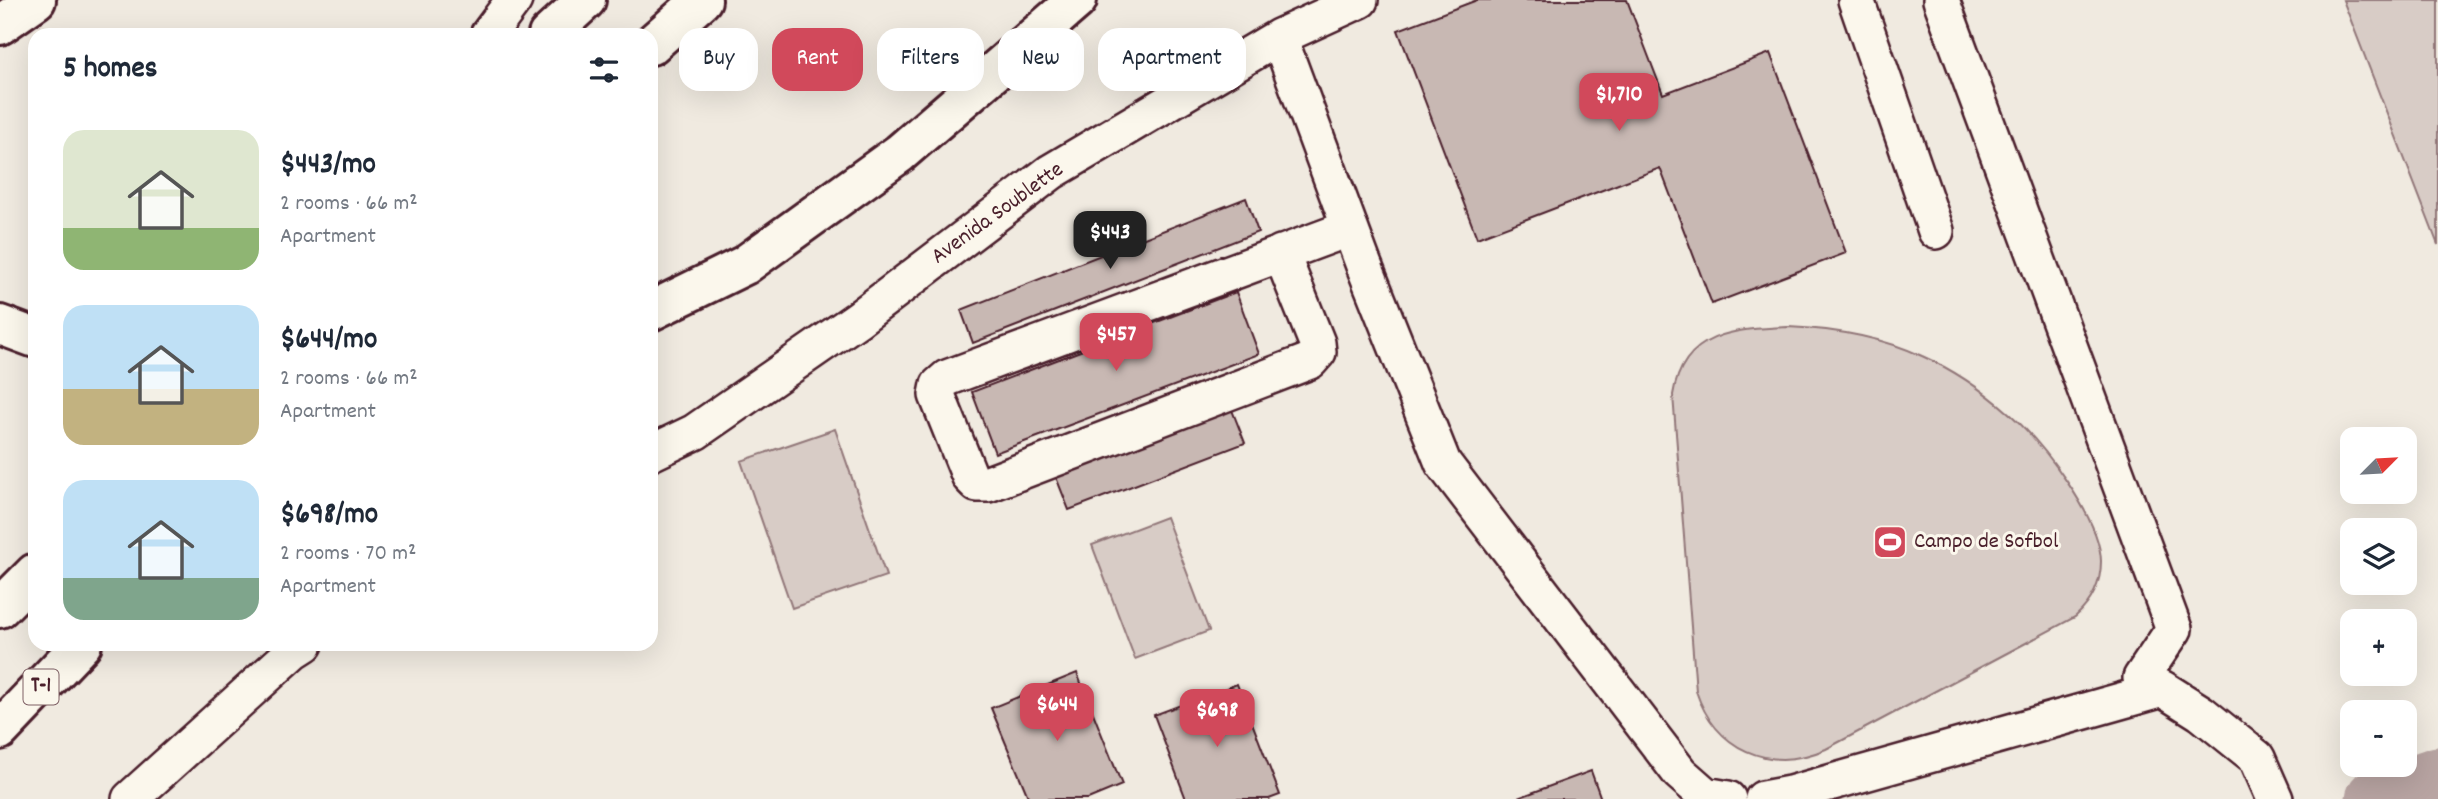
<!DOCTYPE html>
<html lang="en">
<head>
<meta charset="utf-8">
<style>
	body { margin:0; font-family:Dekko,sans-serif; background:#f6f6f7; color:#1f2937; height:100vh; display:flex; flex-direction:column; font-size:26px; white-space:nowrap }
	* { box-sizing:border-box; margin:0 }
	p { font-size:23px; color:#747a83 }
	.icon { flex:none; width:38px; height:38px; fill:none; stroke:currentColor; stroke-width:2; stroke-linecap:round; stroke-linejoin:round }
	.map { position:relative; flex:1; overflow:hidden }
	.panel { position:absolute; left:28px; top:28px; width:630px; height:623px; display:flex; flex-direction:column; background:#fff; border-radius:21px; box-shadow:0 7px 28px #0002 }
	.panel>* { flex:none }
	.banner { position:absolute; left:679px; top:28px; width:665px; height:63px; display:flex; gap:14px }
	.needle { width:46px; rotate:66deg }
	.fabs { position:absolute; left:2340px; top:427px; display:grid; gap:14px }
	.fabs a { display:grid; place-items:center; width:77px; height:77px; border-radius:14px; background:#fff; box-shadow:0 7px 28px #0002; font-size:35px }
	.price { position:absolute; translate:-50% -60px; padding:0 16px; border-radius:14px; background:#d1495b; color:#fff; font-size:23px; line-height:46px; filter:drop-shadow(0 2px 4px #0008) }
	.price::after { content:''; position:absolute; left:50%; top:42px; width:21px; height:16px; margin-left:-10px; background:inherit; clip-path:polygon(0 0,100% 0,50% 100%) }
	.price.selected { background:#222; color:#fff }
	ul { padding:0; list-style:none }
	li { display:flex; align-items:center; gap:21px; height:175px; padding:0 35px }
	li span { display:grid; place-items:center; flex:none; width:196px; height:140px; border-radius:21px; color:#555 }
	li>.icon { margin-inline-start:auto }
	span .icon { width:84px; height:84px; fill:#fffc; stroke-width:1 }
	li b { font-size:30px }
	h2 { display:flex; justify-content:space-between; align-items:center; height:84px; padding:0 35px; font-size:30px }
	.tag { padding:0 24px; border-radius:21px; background:#fff; box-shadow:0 7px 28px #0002; font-size:24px; line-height:63px }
	.tag.selected { background:#d1495b; color:#fff }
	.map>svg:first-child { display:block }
	.green { fill:#d8ccc6; stroke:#917678; stroke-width:2 }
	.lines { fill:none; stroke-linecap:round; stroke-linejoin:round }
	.river { stroke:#b8a4a2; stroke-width:63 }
	.building { fill:#c8b8b3; stroke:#4a1f2b; stroke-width:2 }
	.minor-casing { stroke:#4a1f2b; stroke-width:40 }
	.highway-casing { stroke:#4a1f2b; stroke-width:44 }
	.minor { stroke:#fbf7ec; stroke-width:35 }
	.highway { stroke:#fbf7ec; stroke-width:38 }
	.labels { text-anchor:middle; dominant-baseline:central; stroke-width:6; stroke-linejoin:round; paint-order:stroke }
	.shield { fill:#fbf7ec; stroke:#7f6065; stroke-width:2 }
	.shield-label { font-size:21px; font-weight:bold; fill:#4a1f2b }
	.street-label { font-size:23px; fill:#4a1f2b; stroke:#fbf7ec }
	.poi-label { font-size:23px; fill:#4a1f2b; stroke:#fbf7ec; text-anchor:start }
</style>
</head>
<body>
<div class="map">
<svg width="2438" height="799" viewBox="0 0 2438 799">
	<rect width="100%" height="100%" fill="#f0eae0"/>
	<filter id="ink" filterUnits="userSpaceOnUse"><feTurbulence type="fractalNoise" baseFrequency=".0143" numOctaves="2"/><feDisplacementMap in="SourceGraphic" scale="14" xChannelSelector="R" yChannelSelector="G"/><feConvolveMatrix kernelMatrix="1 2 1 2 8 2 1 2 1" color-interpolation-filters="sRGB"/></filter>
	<g filter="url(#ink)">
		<!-- green -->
		<path class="green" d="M2343,0H2438V245Z
			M1788,327C1834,329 1879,336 1922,356C1954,370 1984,391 2010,414C2042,443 2100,517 2101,561C2101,583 2092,602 2075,617L1826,749C1769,774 1715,749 1696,691L1673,395C1683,332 1734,329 1788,327Z
			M835,429L886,576L792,608L741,461Z
			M1166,517L1209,631L1135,659L1092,545Z"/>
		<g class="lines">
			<!-- river -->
			<path class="river" d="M2377,799L2438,778"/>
		</g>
		<!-- building -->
		<path class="building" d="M1477,0H1627L1663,94L1770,53L1846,253L1712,304L1660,168L1477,238L1398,30Z
			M1246,198L1258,232L973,343L961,310Z
			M1236,292L1259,354L995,453L972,392Z
			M1232,410L1245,443L1069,510L1056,477Z
			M1077,673L1122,785L1088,799H1029L991,708Z
			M1237,684L1280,795L1269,799H1186L1154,715Z
			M1591,771L1601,799H1515Z"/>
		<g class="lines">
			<!-- minor casing -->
			<g class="minor-casing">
				<path id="minor" d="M1856,0L1936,231
					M1941,0L2174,629L2141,678L2163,689
					M488,35L514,0
					M1279,37L1363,263L1443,463L1680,773L1705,795L1728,799
					M1281,253L1317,343L1318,352L1310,361L988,484H977L970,477L937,395L939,385L947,378L1350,228
					M651,453L695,432L858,319L1051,172L1279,37L1360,0
					M130,799L294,651L305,644
					M1763,799L1790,794L2163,689L2201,713L2257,758L2275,799"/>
			</g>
			<!-- highway casing -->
			<g class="highway-casing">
				<path id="highway" d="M0,25L36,0
					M548,35L586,0
					M651,45L702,0
					M651,311L745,265L900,153L1077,0
					M0,325L35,338
					M0,608L35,573
					M0,730L82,644"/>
			</g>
			<!-- minor -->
			<use href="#minor" class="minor"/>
			<!-- highway -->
			<use href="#highway" class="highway"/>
		</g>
	</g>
	<!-- icons -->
	<defs>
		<g id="stadium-square" transform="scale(1.75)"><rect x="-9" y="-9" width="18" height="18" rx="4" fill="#d1495b" stroke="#fbf7ec"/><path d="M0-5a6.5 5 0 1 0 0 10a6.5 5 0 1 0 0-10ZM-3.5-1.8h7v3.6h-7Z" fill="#fff"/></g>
	</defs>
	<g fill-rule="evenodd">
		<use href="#stadium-square" x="1890" y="542"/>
	</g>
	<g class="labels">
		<!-- shield labels -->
		<rect class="shield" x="23.5" y="669.5" width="35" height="35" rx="5"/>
		<g class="shield-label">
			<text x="41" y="687">T-1</text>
		</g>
		<!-- street labels -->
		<g class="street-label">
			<text transform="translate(998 214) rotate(-36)">Avenida Soublette</text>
		</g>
		<!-- poi labels -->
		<g class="poi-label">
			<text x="1914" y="542">Campo de Sofbol</text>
		</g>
	</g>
</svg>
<div class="fabs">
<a><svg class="needle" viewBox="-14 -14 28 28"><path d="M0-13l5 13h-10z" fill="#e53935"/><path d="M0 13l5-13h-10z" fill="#747a83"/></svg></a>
<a><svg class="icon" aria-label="layers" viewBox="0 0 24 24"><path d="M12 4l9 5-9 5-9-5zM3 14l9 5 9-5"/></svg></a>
<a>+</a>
<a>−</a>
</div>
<b class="price" style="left:1619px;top:133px">$1,710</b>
<b class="price selected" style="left:1110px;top:271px">$443</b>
<b class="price" style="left:1116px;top:373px">$457</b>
<b class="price" style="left:1057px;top:743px">$644</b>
<b class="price" style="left:1217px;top:749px">$698</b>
<div class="banner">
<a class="tag">Buy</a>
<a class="tag selected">Rent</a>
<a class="tag">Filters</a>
<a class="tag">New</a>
<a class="tag">Apartment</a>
</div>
<section class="panel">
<h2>5 homes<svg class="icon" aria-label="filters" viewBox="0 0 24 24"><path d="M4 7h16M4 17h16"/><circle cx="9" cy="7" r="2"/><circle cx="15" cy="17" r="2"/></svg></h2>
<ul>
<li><span style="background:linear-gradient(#dfe7d0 70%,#8fb573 0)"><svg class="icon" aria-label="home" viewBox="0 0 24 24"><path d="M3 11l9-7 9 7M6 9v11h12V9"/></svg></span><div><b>$443/mo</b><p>2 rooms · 66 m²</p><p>Apartment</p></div></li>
<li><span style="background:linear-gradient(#bfe0f5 60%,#c2b280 0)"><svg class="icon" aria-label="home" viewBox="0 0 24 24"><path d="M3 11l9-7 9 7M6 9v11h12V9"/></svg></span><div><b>$644/mo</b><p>2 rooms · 66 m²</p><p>Apartment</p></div></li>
<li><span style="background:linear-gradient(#bfe0f5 70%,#7fa58c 0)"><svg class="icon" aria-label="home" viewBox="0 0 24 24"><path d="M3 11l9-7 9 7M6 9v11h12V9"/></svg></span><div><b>$698/mo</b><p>2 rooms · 70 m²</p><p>Apartment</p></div></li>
</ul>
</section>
</div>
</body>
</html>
